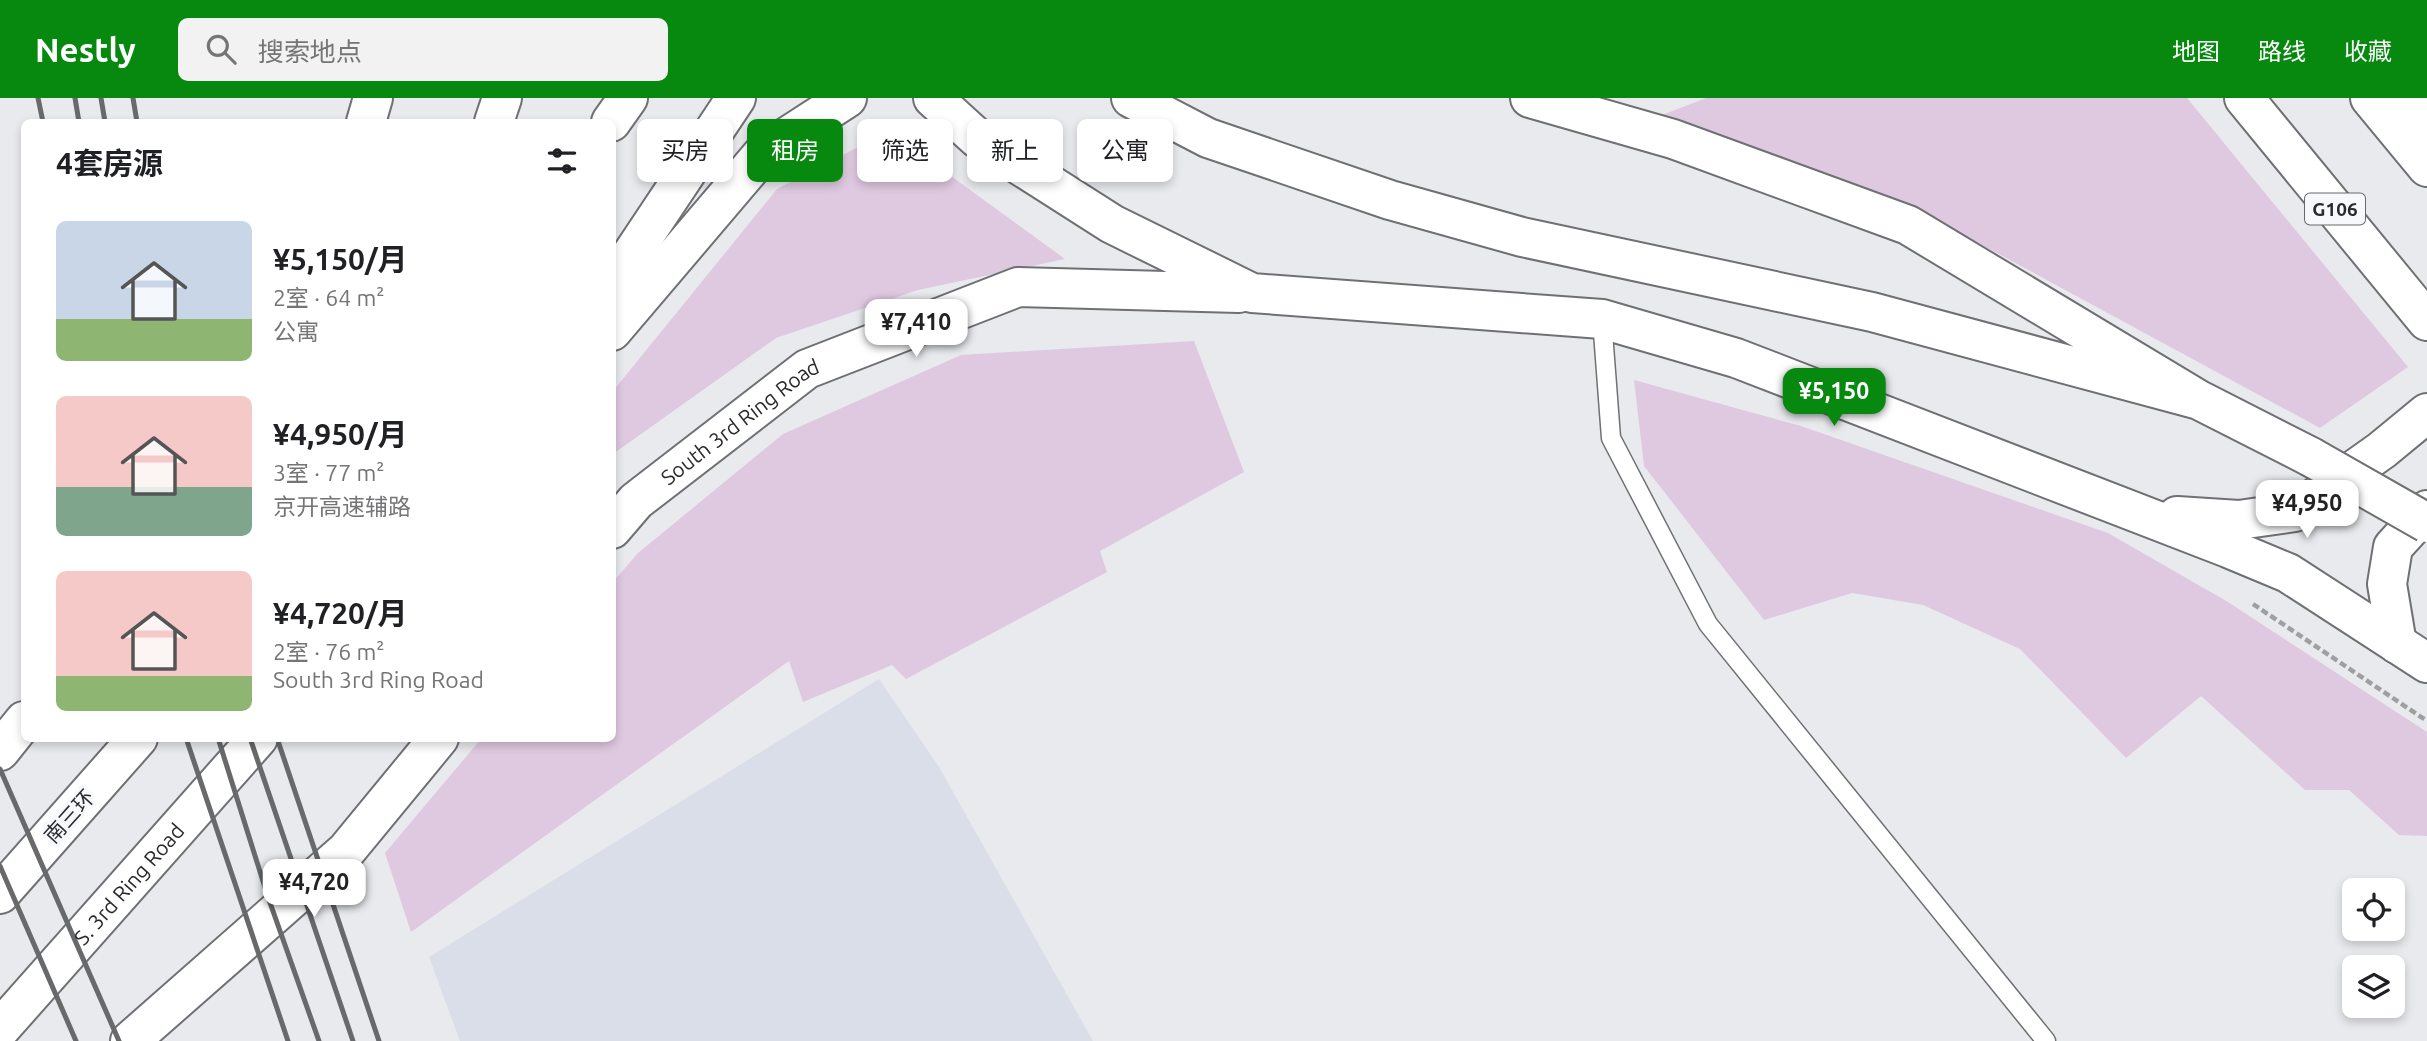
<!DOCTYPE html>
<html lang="zh">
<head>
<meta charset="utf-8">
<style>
	body { margin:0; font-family:Ubuntu,"Noto Sans SC",sans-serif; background:#f2f2f2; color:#202124; height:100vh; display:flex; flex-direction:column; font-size:26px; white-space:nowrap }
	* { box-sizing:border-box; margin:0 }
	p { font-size:23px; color:#757577 }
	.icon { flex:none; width:38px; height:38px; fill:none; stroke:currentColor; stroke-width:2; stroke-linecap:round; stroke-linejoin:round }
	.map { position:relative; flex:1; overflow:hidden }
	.side { position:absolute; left:21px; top:21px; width:595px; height:623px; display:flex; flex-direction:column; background:#fff; border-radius:10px; box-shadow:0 4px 10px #0003 }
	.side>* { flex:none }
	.top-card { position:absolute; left:637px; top:21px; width:665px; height:63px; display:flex; gap:14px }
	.buttons { position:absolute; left:2342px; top:780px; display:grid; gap:14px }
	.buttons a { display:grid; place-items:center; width:63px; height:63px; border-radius:10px; background:#fff; box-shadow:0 4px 10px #0003; font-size:35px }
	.price { position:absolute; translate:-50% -60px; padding:0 16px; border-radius:14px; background:#fff; color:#222; font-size:23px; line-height:46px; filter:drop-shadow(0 2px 4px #0008) }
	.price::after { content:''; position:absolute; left:50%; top:42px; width:21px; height:16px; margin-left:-10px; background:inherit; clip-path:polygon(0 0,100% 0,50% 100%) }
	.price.selected { background:#078910; color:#fff }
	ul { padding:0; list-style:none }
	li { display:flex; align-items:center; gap:21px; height:175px; padding:0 35px }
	li span { display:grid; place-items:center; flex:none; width:196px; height:140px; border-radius:10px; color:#555 }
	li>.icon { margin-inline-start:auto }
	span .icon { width:84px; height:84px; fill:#fffc; stroke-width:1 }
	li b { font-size:30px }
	h2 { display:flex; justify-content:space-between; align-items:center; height:84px; padding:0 35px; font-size:30px }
	.chip { padding:0 24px; border-radius:10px; background:#fff; box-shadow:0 4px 10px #0003; font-size:24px; line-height:63px }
	.chip.selected { background:#078910; color:#fff }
	header { display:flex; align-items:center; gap:42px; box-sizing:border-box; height:98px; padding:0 35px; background:#078910; color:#fff }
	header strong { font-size:33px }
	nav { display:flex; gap:38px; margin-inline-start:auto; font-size:24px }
	.search { width:490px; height:63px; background:#f2f2f2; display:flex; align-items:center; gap:18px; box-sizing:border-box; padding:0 24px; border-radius:10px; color:#757577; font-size:26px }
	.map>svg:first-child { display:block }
	.built { fill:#dadee8 }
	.green { fill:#dfc9e1 }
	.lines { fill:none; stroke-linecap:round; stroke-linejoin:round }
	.service-casing { stroke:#6f7073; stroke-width:21 }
	.tertiary-casing { stroke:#6f7073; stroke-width:42 }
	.trunk-casing { stroke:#6f7073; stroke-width:42 }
	.motorway-casing { stroke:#6f7073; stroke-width:42 }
	.path { stroke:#9e9fa2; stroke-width:4.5; stroke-dasharray:7 3.5; stroke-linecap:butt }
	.service { stroke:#fff; stroke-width:18 }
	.tertiary { stroke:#fff; stroke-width:38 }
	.trunk { stroke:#fff; stroke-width:38 }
	.motorway { stroke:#fff; stroke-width:38 }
	.rail { stroke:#68696b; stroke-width:5 }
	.motorway-bridge-casing { stroke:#6f7073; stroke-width:42; stroke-linecap:butt }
	.motorway-bridge { stroke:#fff; stroke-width:38 }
	.labels { text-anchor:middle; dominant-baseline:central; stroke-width:7; stroke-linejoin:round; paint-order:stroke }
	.shield { fill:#f7f8fb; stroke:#676869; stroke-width:2 }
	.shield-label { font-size:19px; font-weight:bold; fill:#292a2b }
	.street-label { font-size:21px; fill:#292a2b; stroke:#f7f8fb }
</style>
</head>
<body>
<header>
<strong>Nestly</strong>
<div class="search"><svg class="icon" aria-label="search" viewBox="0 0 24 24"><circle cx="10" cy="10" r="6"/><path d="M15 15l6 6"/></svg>搜索地点</div>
<nav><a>地图</a><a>路线</a><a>收藏</a></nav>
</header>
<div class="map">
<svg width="2427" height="943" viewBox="0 0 2427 943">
	<rect width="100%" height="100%" fill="#e9eaee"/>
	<!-- built -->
	<path class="built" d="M879,581L939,669L1093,943H460L429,859Z"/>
	<!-- green -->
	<path class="green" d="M1706,0H2187L2408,269L2320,330L1971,141L1657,19Z
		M889,33L1065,161L918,192L776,240L613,356V293L777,91Z
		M1194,243L1244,374L1100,453L1107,474L906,581L892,567L803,604L789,563L411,834L385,755L481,641L612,640L613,484L638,455L783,336L961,257Z
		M1634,282L1801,328L2108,435L2228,504L2427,634V738L2399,737L2349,692H2305L2201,598L2126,660L2020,551L1923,507L1852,495L1764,522L1644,368Z"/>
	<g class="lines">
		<!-- service casing -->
		<g class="service-casing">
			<path id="service" d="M1602,221L1611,340L1708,526L2046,943"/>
		</g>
		<!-- tertiary casing -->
		<g class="tertiary-casing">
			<g id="tertiary">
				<path d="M933,0L977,40L1112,126L1252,195L1602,221L1736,260L2228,450L2288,475L2427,565"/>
				<path d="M366,24L373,0"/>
				<path d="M2177,418L2239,422L2295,414L2382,352L2427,315"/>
				<path id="s1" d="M612,431L636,403L807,271L1018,189L1239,195"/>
				<path d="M2397,546L2387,486L2393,449L2427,412"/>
				<path d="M0,653L24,623"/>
				<path d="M130,943L346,753L439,640"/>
			</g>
		</g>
		<!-- trunk casing -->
		<g class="trunk-casing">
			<g id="trunk">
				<path d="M494,24L502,0"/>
				<path d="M611,24L628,0"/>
				<path d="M612,186L736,0"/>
				<path d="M612,233L765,53L847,0"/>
				<path d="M0,796L138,640"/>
				<path id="s2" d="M0,931L258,640"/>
			</g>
		</g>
		<!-- motorway casing -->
		<g class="motorway-casing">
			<path id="motorway" d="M1131,0L1208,40L1390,102L1522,139L1872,214L2199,302
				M1530,0L1673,41L1908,127L2199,302L2311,359
				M2244,0L2427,223
				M2370,0L2427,69
				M2410,0L2427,27"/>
		</g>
		<!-- path -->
		<path class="path" d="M2253,506L2427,623"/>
		<!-- service -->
		<use href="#service" class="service"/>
		<!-- tertiary -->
		<use href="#tertiary" class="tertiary"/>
		<!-- trunk -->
		<use href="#trunk" class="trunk"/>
		<!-- motorway -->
		<use href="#motorway" class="motorway"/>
		<!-- rail -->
		<path class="rail" d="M38,0L43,24
			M75,0L79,24
			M101,0L105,24
			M133,0L137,24
			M186,640L288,943
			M218,640L268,799L319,943
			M250,640L353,943
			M277,640L379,943
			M0,671L119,943
			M0,768L76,943"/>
		<!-- motorway-bridge casing -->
		<g class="motorway-bridge-casing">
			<path id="motorway-bridge" d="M2311,359L2427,425"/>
		</g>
		<!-- motorway-bridge -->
		<use href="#motorway-bridge" class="motorway-bridge"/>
	</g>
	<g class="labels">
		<!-- shield labels -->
		<rect class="shield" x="2305" y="95.5" width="60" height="31" rx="5"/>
		<g class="shield-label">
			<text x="2335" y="111">G106</text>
		</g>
		<!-- street labels -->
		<g class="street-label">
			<text stroke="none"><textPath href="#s1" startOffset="168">South 3rd Ring Road</textPath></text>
			<text transform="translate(69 718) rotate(-48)">南三环</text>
			<text stroke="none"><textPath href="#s2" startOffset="194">S. 3rd Ring Road</textPath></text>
		</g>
	</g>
</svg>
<div class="buttons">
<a><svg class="icon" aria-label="locate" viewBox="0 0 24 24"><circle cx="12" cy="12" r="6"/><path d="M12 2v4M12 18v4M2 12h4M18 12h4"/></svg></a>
<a><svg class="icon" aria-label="layers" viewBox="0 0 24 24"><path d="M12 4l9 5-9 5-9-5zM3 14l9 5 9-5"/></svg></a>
</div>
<b class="price" style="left:916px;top:261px">¥7,410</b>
<b class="price selected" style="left:1834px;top:330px">¥5,150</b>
<b class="price" style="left:2307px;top:442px">¥4,950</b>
<b class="price" style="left:314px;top:821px">¥4,720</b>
<div class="top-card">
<a class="chip">买房</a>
<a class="chip selected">租房</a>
<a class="chip">筛选</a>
<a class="chip">新上</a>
<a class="chip">公寓</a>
</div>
<section class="side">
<h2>4套房源<svg class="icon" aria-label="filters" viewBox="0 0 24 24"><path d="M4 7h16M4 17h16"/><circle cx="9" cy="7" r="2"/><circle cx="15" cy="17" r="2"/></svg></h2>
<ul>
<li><span style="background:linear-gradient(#c9d6e8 70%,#8fb573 0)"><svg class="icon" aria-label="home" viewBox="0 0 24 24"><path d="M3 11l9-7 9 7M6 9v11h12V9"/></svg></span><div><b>¥5,150/月</b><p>2室 · 64 m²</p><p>公寓</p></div></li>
<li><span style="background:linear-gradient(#f6c9c9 65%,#7fa58c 0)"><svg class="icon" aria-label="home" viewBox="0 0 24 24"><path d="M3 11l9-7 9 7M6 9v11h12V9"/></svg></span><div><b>¥4,950/月</b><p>3室 · 77 m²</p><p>京开高速辅路</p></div></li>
<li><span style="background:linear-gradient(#f6c9c9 75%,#8fb573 0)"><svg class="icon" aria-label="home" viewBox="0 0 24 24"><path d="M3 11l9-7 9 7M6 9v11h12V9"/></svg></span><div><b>¥4,720/月</b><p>2室 · 76 m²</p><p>South 3rd Ring Road</p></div></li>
</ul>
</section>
</div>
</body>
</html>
